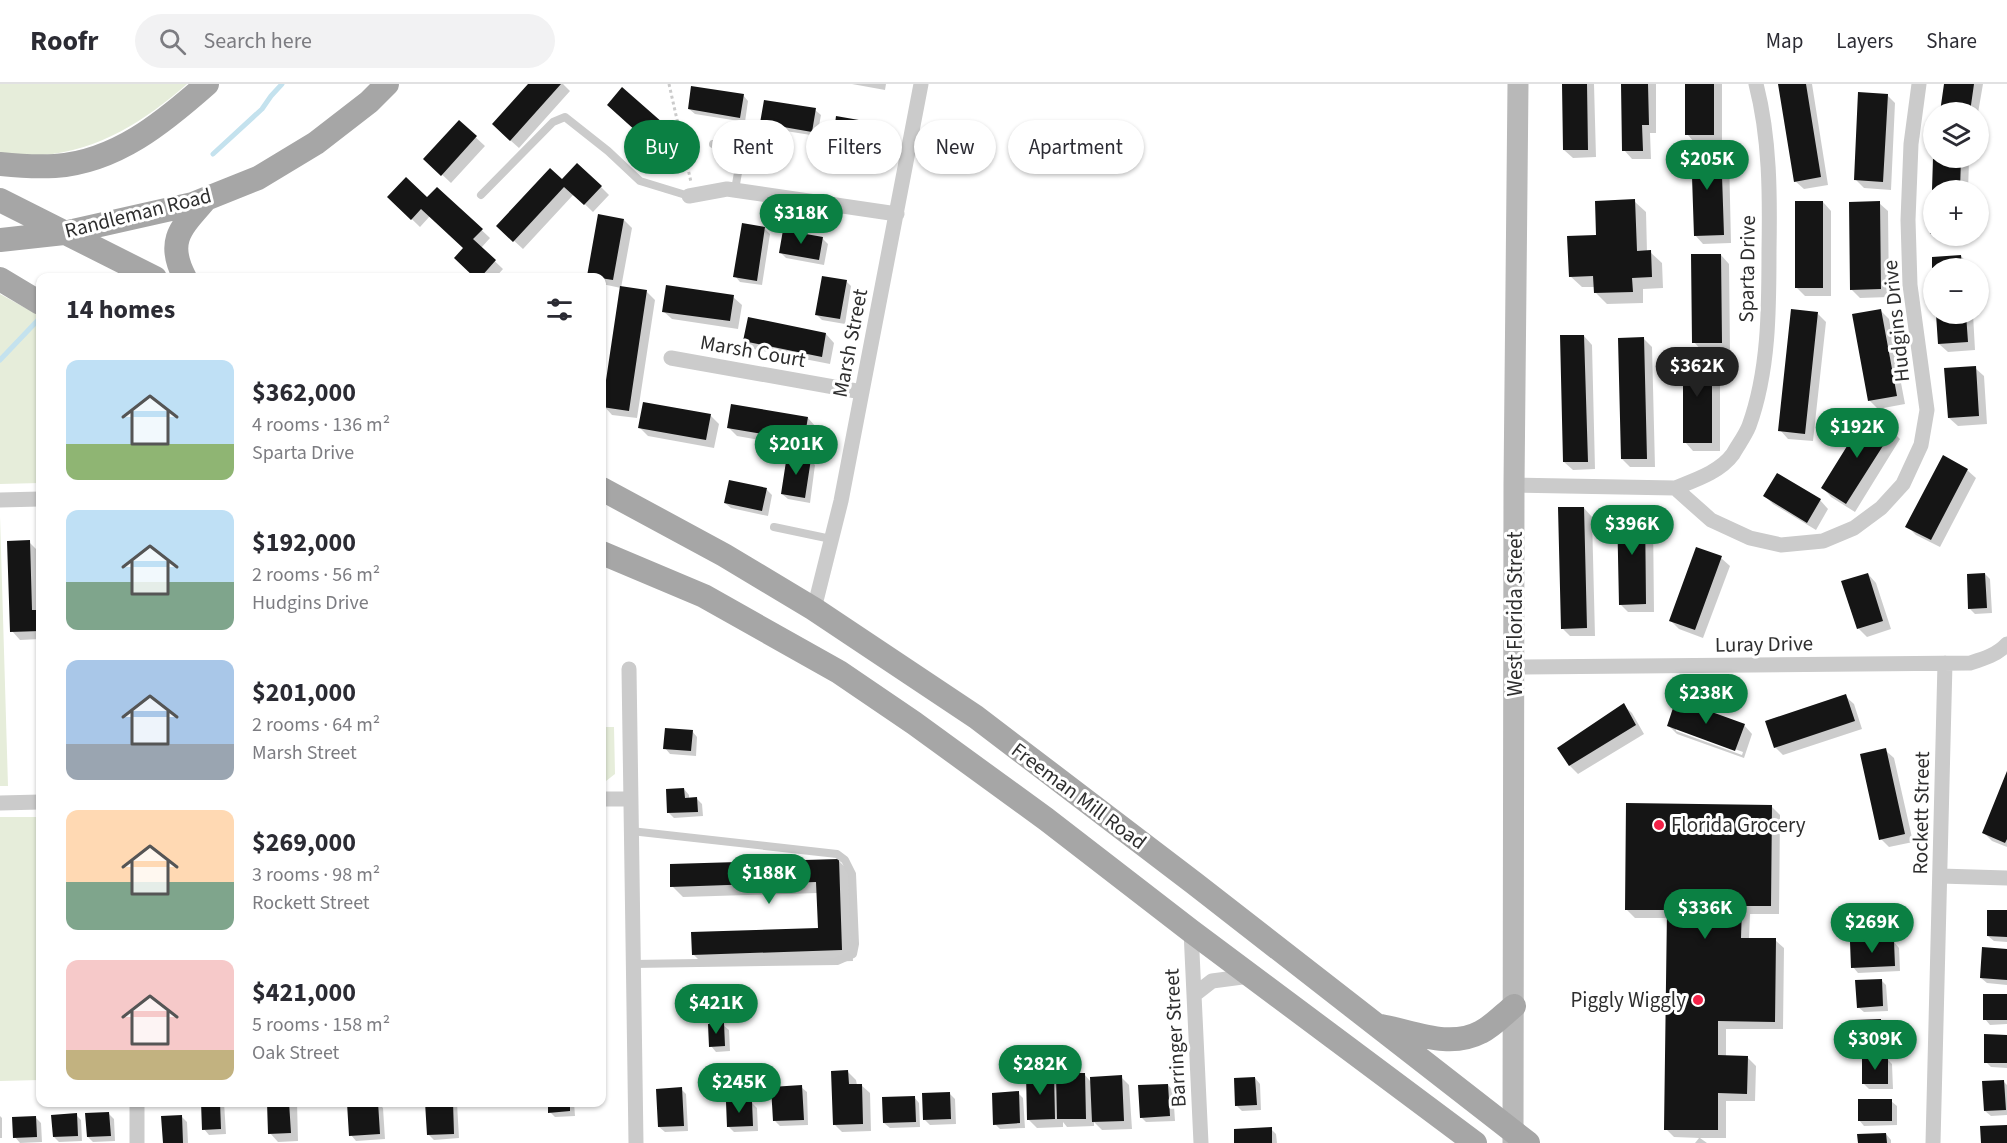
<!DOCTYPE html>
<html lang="en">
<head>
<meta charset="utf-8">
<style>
	body { margin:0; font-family:"Source Sans 3",sans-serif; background:#f2f2f3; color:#2b2b33; height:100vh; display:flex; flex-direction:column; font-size:22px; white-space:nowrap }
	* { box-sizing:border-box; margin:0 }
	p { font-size:20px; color:#7c7c81 }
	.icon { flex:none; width:33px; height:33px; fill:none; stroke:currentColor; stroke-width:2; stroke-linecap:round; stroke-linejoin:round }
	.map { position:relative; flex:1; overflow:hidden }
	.sheet { position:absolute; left:36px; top:189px; width:570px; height:834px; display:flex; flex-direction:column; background:#fff; border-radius:12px; box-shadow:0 2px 4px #0004 }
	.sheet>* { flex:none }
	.top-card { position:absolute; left:624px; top:36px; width:570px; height:54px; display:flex; gap:12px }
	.tools { position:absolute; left:1923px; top:18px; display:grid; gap:12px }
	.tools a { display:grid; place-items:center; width:66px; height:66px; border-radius:50%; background:#fff; box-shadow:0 2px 4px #0004; font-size:30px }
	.price { position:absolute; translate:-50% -51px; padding:0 14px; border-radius:21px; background:#0b8043; color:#fff; font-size:20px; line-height:39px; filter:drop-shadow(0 2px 3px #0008) }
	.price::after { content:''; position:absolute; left:50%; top:36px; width:18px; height:14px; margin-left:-9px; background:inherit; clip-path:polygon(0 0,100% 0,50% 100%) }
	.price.selected { background:#222; color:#fff }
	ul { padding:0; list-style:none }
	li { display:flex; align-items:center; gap:18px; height:150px; padding:0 30px }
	li span { display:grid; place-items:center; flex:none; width:168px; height:120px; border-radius:12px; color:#555 }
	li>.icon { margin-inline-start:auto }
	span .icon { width:72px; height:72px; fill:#fffc; stroke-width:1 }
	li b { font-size:26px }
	h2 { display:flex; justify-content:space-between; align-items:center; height:72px; padding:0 30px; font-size:26px }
	.pill { padding:0 21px; border-radius:27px; background:#fff; box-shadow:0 2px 4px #0004; font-size:21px; line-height:54px }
	.pill.selected { background:#0b8043; color:#fff }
	header { display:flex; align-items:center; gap:36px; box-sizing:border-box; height:84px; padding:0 30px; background:#fff; border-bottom:2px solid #e1e1e2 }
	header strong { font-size:28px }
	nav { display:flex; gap:33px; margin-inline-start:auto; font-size:21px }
	.search { width:420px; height:54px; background:#f2f2f3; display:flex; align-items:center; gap:15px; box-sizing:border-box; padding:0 21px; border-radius:33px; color:#7c7c81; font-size:22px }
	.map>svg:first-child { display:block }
	.green { fill:#e6edda }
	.shadow { fill:#0003; fill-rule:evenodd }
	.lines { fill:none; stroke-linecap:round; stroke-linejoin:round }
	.stream { stroke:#c4e2ee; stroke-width:5 }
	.building { fill:#151515 }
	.path { stroke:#cbcbcb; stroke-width:3; stroke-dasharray:3 3; stroke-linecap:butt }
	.service { stroke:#cbcbcb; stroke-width:8 }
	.minor { stroke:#cbcbcb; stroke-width:15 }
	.secondary { stroke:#b8b8b8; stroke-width:21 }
	.primary { stroke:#a6a6a6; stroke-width:24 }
	.poi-dot { fill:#f32147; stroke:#fff; stroke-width:2 }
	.labels { text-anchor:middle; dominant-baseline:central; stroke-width:6; stroke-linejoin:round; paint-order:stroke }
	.street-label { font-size:21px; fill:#2e2e2e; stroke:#fff }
	.poi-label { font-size:21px; fill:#2e2e2e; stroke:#fff; text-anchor:start }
</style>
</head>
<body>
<header>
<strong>Roofr</strong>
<div class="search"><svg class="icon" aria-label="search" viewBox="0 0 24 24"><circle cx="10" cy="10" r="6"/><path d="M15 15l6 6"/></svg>Search here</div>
<nav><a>Map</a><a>Layers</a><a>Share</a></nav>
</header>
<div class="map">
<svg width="2007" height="1059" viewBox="0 0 2007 1059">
	<rect width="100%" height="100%" fill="#fff"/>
	<!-- green -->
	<path class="green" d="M0,0H187C146,36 99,67 42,71C28,72 14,71 0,70Z
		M0,210L40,232V399L0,400Z
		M0,432L8,702H0Z
		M602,643H614L615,690L606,697H602Z
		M0,733H40V996L0,997Z"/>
	<!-- shadow -->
	<path class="shadow" d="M530,0H563L570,7L519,64L502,49Z
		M852,0H886L885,6Z
		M1563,0H1594L1596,73L1573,74L1564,66Z
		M1623,0H1656V49H1650L1651,75H1632L1624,66Z
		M1687,0H1722V59H1695L1687,50Z
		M1780,0H1812L1828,101L1804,105L1795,97Z
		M1946,0H1983L1978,29L1942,28Z
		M743,11L748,17L745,38L695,30L689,25Z
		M1887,11L1895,19L1891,106L1864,104L1856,96Z
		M614,26L661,41L667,46L653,61Z
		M815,26L821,31L817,52L767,44L762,38Z
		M459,38L485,62L451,99L434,83Z
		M875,40L884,48L878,88L855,84L846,76L848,65L843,64L834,56Z
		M1720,64L1729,72L1731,159L1703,160L1695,151Z
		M1934,74H1964L1969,78L1968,106H1934V151L1932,149Z
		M562,97L601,103L609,111L593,128L574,110L523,165L498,142Z
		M438,105L490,154L481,164L503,185L495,194H476L465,164L430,132L420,143L389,113L427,116Z
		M1634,117L1646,128L1647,168H1650L1662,179L1663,204L1643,205V219L1607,220L1596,209L1595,203H1582L1570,192L1597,152Z
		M1823,118L1831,127V212H1805L1797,204Z
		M1879,119L1888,127L1889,213L1860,214L1851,205Z
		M624,136L632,144L621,204L646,207L655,216L637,334L612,331L604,322L621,204L602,200V194H591L588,191Z
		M765,145L770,150L762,201L740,198L735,192Z
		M784,148L823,155L828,160L824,181L786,174L781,169Z
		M1934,152H1966V159L1940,157Z
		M1721,171L1729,180L1730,266L1702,267L1694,258Z
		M1961,172L1969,181L1970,184H1934L1933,175Z
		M846,197L851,202L845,240L822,236L817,231Z
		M733,213L742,221L738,245L672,235L663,227Z
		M1880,226L1889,235L1905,320L1878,325L1869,316Z
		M1818,230L1826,238L1813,357L1788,355L1780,346Z
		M1937,230H1973L1975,266L1948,268L1939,260Z
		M826,250L834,259L830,280L753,265L745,257Z
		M1584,252L1592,261L1595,385L1573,386L1564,378Z
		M1644,255L1652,263L1655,383H1630L1622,375Z
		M1711,272L1720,280V367H1693L1685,358Z
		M1975,284L1984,292L1987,340L1958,342L1949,334Z
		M710,331L719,340L714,364L648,352L640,344Z
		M808,334L816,343L812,365L737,352L729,344Z
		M1892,347L1900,355L1855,428L1831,413L1823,404Z
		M810,376L815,381L810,419L788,415L782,410Z
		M1967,386L1976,394L1940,463L1916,451L1907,442Z
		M730,398L767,406L772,411L768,432L731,424L725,419Z
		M1765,412L1820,416L1828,425L1816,446L1773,420Z
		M1584,424L1592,433L1595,552H1570L1562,544Z
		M1644,425L1653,434L1654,528H1628L1620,520Z
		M29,458L37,466L40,555L20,556L12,547Z
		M1721,474L1730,482L1703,554L1679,545L1670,536Z
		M1868,490L1876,499L1891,545L1867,553L1858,544Z
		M1985,490L1990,495L1992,529L1975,530L1970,525Z
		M1845,612L1854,620L1862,645L1783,671L1775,663Z
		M1623,621L1632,629L1644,650L1578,690L1570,682L1559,664Z
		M1668,641H1744L1752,650L1744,674L1677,650ZM1676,644L1743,668L1742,671L1676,647Z
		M692,647L697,653L696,672L670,670L665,664Z
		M1885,666L1894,674L1913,758L1889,763L1881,755Z
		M2007,691V763L1992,757L1984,749Z
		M684,705L689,711V715H697L702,720L703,732L674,734L669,729Z
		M1772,723L1780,731L1779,830H1750L1749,855L1775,856L1784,864L1783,945H1726V973H1747L1756,982L1755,1017H1726V1054H1700L1707,1059H1695L1699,1054L1674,1053L1666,1045L1669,834H1635L1626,825Z
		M838,776L849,787L853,877L705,882L693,870L820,846L818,809L683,813L672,802Z
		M1887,821L1892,827L1893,850L1869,852L1863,846Z
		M2007,828V858L1994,857L1988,852Z
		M1894,858L1899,864L1900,887L1858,889L1853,883Z
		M2007,866V901L1987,899L1981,894Z
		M1881,896L1886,901L1888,927L1864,928L1858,923Z
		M2007,911V940L1990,941L1985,935Z
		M1880,936L1886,942L1887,965L1862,967L1857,961Z
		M723,941L729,946L730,967L716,968L711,962Z
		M2007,952V984L1991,983L1986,978Z
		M1887,975L1892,980L1893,1005H1869L1864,1000Z
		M848,988L856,996L857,1001H861L870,1009L871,1047L842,1048L834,1040Z
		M1053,990L1058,994L1084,990L1091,998L1121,993L1129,1001L1132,1045L1102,1046L1094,1038V1042L1067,1043L1063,1038V1043L1037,1044L1028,1035Z
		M1255,994L1260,1000L1261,1026L1242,1027L1237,1022Z
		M2004,998L2007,1001V1031L1991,1032L1985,1027Z
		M1168,1001L1173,1007L1175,1037L1146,1038L1141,1033Z
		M801,1003L807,1008L808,1041L780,1042L775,1037Z
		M681,1005L686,1010L688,1047L665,1048L659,1043Z
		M949,1009L955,1015L956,1040L930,1041L924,1035Z
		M1018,1009L1023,1014L1025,1044L1000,1045L995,1040Z
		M914,1013L919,1019L920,1043L890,1044L884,1039Z
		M1891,1017L1897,1022V1041L1864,1042L1859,1036Z
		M202,1018H224L226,1050L209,1051L204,1045Z
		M268,1018H297L298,1057L278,1058L270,1049Z
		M427,1018L457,1019L459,1054L434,1056L428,1050Z
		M549,1018H574L575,1032L555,1033L550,1028Z
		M378,1019L383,1024L385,1055L356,1057L351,1051Z
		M752,1019L757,1024L758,1047L734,1048L728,1042Z
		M109,1030L114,1035L115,1057L93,1058L88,1053Z
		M76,1031L81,1036L82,1057L59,1058L54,1053Z
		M0,1032L2,1034V1054H0Z
		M181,1032L187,1038L188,1059H164Z
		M36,1034L41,1039L42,1058L20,1059L15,1053Z
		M1271,1045L1276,1050L1277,1059H1236Z
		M1886,1050L1891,1056V1059H1859Z"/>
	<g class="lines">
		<!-- stream -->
		<path class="stream" d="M213,70L262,25L271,12L282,0
			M0,276L38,236"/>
	</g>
	<!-- building -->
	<path class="building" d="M528,0H561L510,57L492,40Z
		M1562,0H1587L1588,66H1563Z
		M1621,0H1648L1649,41H1642L1643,67H1622Z
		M1685,0H1714V51H1685Z
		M1778,0H1806L1821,93L1794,98Z
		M1944,0H1974L1970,28H1940Z
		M691,2L744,10L740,34L688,25Z
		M622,3L663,39L647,57L607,21Z
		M1858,8L1888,10L1883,98L1854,96Z
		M764,16L816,24L812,48L760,39Z
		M836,32L876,39L870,80L845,76L847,59L833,56Z
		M459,36L477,52L441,92L423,75Z
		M1721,62L1724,151L1694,152L1691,63Z
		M1933,74H1961L1960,106H1932Z
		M577,79L602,102L584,121L564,103L513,158L496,142L550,84L562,95Z
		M406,93L427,113L437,103L483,145L473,155L496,176L480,194H475L454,174L463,164L421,125L411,136L387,113Z
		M1932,108H1934V150H1930Z
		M1635,115L1637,167L1651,166L1652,193L1632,194L1633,208L1594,209L1593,192L1569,193L1567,152L1596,151L1595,117Z
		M1795,117H1823V204H1795Z
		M1880,117L1881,205L1850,206L1849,118Z
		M598,130L624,135L613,196L587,192Z
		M742,139L765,143L757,197L733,193Z
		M783,146L823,153L819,176L779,169Z
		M1691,170H1721L1722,259H1692Z
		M1961,171L1962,184H1932V173Z
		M822,192L847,196L840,235L815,231Z
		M666,201L734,211L730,237L662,228Z
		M620,202L647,206L629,327L602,323Z
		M1791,225L1818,228L1805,350L1778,347Z
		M1881,225L1897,312L1868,317L1852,230Z
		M1936,230H1966L1968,258L1938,260Z
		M748,233L826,249L822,273L743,257Z
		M1560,251H1584L1588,378H1563Z
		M1644,253L1647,375H1621L1618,254Z
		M1683,270H1712V359H1683Z
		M1976,282L1979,332L1948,334L1944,284Z
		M643,318L711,330L706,356L638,344Z
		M731,320L808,333L804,357L727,344Z
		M1867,330L1893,346L1846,420L1821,404Z
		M787,371L811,375L805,414L781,410Z
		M1943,371L1968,385L1931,456L1905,443Z
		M1777,389L1821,415L1807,439L1763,412Z
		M729,396L767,404L762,427L724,419Z
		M1558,423H1584L1587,544L1561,545Z
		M1617,424H1645L1646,520L1619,521Z
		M30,456L32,526H40V547L10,548L7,457Z
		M1696,463L1722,472L1695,546L1669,537Z
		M1868,489L1883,537L1857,545L1841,497Z
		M1985,489L1987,524L1968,525L1967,490Z
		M1846,610L1855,637L1774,664L1765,637Z
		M1676,615L1745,640L1735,667L1667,642Z
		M1624,619L1636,641L1569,682L1557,664Z
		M665,644L693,646L691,667L663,665Z
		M1886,664L1905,750L1879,756L1860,670Z
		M2007,687V755L2005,759L1982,749Z
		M684,704L685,714L697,713L698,728L667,729L666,705Z
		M1626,719L1772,721L1771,822H1742L1741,854H1776L1775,938L1718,937V971L1748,972L1747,1010L1718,1009V1046H1664L1667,826H1625Z
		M839,775L842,866L692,871L691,848L818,844L816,798L670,803V780Z
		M1887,820L1889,845L1862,847L1860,821Z
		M1987,826H2007V853L1987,852Z
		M1894,857L1895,882L1851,884L1850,858Z
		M1982,863L2007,865V896L1980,894Z
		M1882,895L1883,922L1857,924L1855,896Z
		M1983,910H2007V936H1983Z
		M1881,935L1882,961L1856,962L1854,936Z
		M724,939L725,962L709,963L708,940Z
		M1984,950L2007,951V979H1984Z
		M1888,973V1000H1862V974Z
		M848,986L849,1000H862L863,1040L833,1041L831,987Z
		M1054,988L1055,1035L1027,1036L1026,989Z
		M1056,989H1085L1086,1035H1057Z
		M1122,991L1124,1037L1092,1038L1090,993Z
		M1255,993L1257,1021L1235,1022L1234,994Z
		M2004,996L2006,1026L1984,1027L1982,997Z
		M1168,1000L1170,1032L1140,1034L1138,1001Z
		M802,1001L804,1036L773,1037L771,1003Z
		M682,1003L684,1042L658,1043L656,1005Z
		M1019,1007L1020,1039L993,1041L992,1009Z
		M950,1008L951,1035L923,1036L922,1009Z
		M915,1012L916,1038L883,1039L882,1013Z
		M1858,1015H1892V1037H1858Z
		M752,1017L753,1042L727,1043L726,1018Z
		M201,1018H220L221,1045L202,1046Z
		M267,1018H289L291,1049L268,1050Z
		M378,1018L380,1050L349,1052L347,1019Z
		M425,1018H453L454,1050L427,1051Z
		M548,1018H570V1027L548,1029Z
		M109,1028L111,1052L87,1053L85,1029Z
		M77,1029L78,1052L53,1053L51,1031Z
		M182,1031L183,1059H163L161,1032Z
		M36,1032L37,1053L13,1054L12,1033Z
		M2007,1041V1059H1981L1980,1042Z
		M1272,1043V1059H1234V1045Z
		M1886,1049L1887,1059H1858L1857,1050Z"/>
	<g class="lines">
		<!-- path -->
		<path class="path" d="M669,0L691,98"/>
		<!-- service -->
		<path class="service" d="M713,60L769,70
			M735,106L742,65
			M481,111L553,38L565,33L608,67L640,97L689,112
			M774,443L831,455
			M631,747L837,770L845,776L852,790L855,860L853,870L837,877L633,880"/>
		<!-- minor -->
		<path class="minor" d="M689,112L727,105L897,130
			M671,274L862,308
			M1514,401L1675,404L1711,436L1750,454L1781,461L1823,457L1854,444L1881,424L1903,400L1921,361L1927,326L1910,201L1908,136L1911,60L1919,0
			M1675,404C1695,396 1720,388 1733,370C1738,361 1745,352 1749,342C1769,287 1769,225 1769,167C1770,112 1770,54 1756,0
			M0,416L40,415
			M814,525L841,417L921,0
			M1515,583L1970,579C1983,575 1997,571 2007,560
			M629,585L636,1059
			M602,715H631
			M0,719L40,718
			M1940,792L2007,794
			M1191,847L1201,1059
			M1194,911L1212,897L1250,892
			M137,1018V1059
			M1933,1059L1945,579"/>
		<!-- secondary -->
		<path class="secondary" d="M1513,1059L1514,401L1518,0"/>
		<!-- primary -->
		<path class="primary" d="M0,80C19,82 37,83 55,82C116,78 164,38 207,0
			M0,116L155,194
			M0,156L64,149L193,120L258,94L316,59L369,18L387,0
			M185,194C165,156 182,143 206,115
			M0,195L40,219
			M602,405L724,471L814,525L976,633L1194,799L1528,1059
			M602,469L704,512L839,588L914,639L1046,735L1191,847L1475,1059
			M1381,942C1414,948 1449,965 1481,948C1493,942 1504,930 1514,922"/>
	</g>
	<!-- markers -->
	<g class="poi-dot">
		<circle cx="1659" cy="741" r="6"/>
		<circle cx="1698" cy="916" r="6"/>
	</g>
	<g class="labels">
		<!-- street labels -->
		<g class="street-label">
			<text transform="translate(138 129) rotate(-14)">Randleman Road</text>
			<text transform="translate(1747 185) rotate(-89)">Sparta Drive</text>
			<text transform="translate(1896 237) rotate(-96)">Hudgins Drive</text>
			<text transform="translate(850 259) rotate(-79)">Marsh Street</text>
			<text transform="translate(753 267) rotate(10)">Marsh Court</text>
			<text transform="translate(1515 530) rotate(-90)">West Florida Street</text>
			<text transform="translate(1764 560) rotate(-1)">Luray Drive</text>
			<text transform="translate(1079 712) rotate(37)">Freeman Mill Road</text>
			<text transform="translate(1921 729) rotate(-89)">Rockett Street</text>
			<text transform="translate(1175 954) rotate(-93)">Barringer Street</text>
		</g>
		<!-- poi labels -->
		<g class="poi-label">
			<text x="1671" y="741">Florida Grocery</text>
			<text x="1686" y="916" text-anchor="end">Piggly Wiggly</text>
		</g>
	</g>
</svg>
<div class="tools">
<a><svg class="icon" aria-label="layers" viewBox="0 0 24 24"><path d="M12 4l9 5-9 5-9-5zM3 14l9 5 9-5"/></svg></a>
<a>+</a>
<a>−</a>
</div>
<b class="price" style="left:1707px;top:107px">$205K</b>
<b class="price" style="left:801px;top:161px">$318K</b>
<b class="price selected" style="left:1697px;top:314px">$362K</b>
<b class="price" style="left:1857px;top:375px">$192K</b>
<b class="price" style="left:796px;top:392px">$201K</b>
<b class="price" style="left:1632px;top:472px">$396K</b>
<b class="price" style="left:1706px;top:641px">$238K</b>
<b class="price" style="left:769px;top:821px">$188K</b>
<b class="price" style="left:1705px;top:856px">$336K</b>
<b class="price" style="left:1872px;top:870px">$269K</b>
<b class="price" style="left:716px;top:951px">$421K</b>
<b class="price" style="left:1875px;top:987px">$309K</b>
<b class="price" style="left:1040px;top:1012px">$282K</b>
<b class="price" style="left:739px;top:1030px">$245K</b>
<div class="top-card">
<a class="pill selected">Buy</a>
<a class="pill">Rent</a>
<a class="pill">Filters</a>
<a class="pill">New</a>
<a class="pill">Apartment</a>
</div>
<section class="sheet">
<h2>14 homes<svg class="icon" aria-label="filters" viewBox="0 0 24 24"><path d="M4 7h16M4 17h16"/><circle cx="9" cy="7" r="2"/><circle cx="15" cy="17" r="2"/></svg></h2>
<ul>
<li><span style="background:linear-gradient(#bfe0f5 70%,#8fb573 0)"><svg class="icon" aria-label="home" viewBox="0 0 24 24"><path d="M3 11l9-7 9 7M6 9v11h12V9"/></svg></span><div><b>$362,000</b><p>4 rooms · 136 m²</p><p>Sparta Drive</p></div></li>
<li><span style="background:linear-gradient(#bfe0f5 60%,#7fa58c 0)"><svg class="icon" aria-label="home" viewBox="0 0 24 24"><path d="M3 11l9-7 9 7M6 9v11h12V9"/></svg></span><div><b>$192,000</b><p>2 rooms · 56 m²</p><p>Hudgins Drive</p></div></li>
<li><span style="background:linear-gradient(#a9c7e8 70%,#9aa5b1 0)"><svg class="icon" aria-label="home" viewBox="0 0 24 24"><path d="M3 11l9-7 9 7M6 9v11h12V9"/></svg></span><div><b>$201,000</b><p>2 rooms · 64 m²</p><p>Marsh Street</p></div></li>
<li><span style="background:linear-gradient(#ffd9b3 60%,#7fa58c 0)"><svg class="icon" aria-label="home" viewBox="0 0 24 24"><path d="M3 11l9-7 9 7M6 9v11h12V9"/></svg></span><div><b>$269,000</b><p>3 rooms · 98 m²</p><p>Rockett Street</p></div></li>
<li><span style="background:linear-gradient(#f6c9c9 75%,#c2b280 0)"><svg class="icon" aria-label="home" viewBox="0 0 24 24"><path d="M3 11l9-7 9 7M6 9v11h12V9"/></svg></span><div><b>$421,000</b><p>5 rooms · 158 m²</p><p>Oak Street</p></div></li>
</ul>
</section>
</div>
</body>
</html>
